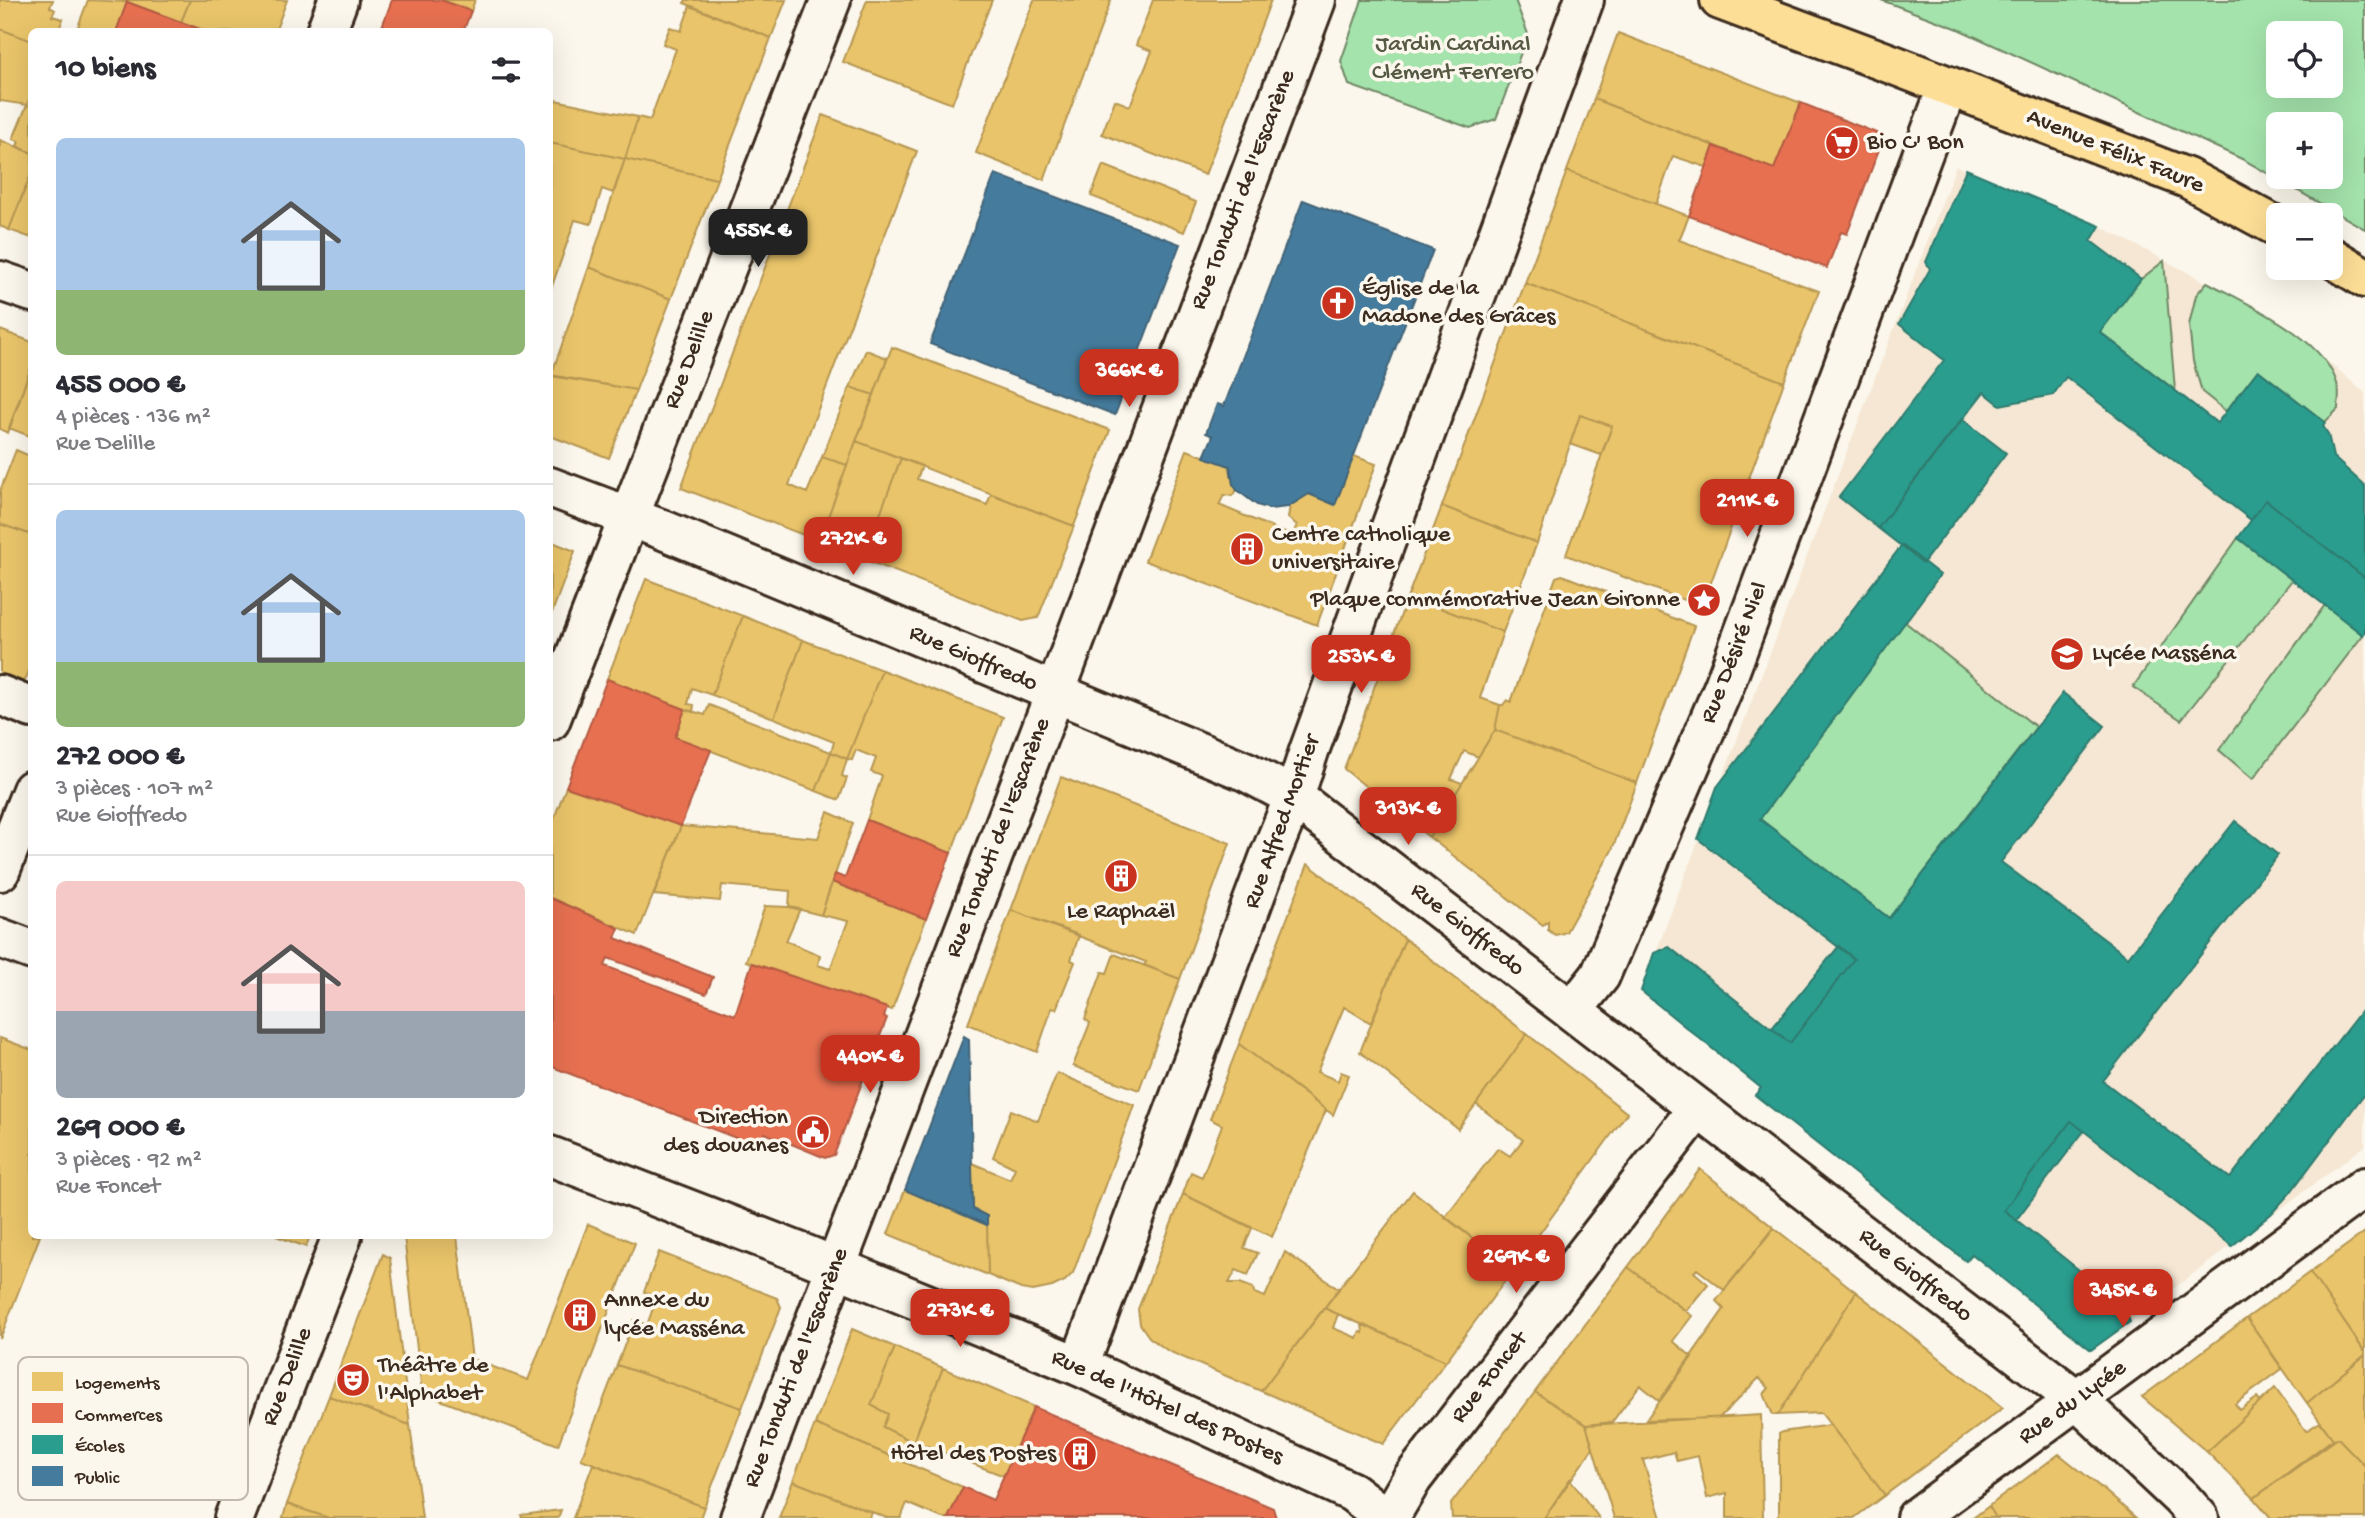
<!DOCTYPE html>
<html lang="fr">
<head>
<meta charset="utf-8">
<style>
	body { margin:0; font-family:"Gochi Hand",sans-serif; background:#f2f2f3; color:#2b2b33; height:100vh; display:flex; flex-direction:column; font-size:26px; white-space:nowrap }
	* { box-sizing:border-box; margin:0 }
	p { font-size:23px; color:#7c7c81 }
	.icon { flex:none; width:38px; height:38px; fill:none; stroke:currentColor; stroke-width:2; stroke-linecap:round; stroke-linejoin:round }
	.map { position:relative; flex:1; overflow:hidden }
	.side { position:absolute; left:28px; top:28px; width:525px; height:1211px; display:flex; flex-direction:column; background:#fff; border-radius:10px; box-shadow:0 7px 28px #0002 }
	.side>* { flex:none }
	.buttons { position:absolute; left:2266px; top:21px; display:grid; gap:14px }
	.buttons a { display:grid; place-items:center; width:77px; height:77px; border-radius:10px; background:#fff; box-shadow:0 7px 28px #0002; font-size:35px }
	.price { position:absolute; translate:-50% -60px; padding:0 16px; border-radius:14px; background:#c8321e; color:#fff; font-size:23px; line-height:46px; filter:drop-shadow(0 2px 4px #0008) }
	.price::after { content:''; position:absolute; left:50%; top:42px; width:21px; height:16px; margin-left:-10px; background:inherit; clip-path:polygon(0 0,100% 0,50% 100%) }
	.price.current { background:#222; color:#fff }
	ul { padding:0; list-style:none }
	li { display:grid; align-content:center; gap:14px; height:371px; padding:0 28px }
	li+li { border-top:2px solid #e1e1e2 }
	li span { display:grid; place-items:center; height:217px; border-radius:10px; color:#555 }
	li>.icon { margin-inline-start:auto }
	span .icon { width:126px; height:126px; fill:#fffc; stroke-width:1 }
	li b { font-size:30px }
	h2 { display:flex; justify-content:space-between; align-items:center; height:84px; padding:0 28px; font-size:30px }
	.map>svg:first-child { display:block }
	.built { fill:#f5e7d3 }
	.green { fill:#a4e3ac; stroke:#708665; stroke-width:2; fill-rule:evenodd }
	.homes { fill:#e9c46a; stroke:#b59653; stroke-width:2 }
	.shops { fill:#e76f51; stroke:#b35a42; stroke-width:2 }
	.schools { fill:#2a9d8f; stroke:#2f7a6d; stroke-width:2 }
	.public { fill:#457b9d; stroke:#426377; stroke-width:2 }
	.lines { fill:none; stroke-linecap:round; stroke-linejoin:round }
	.pedestrian-casing { stroke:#3b2a1e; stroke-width:44 }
	.minor-casing { stroke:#3b2a1e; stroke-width:44 }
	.tertiary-casing { stroke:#3b2a1e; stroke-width:44 }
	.primary-casing { stroke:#3b2a1e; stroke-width:44 }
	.pedestrian { stroke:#fbf7ec; stroke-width:38 }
	.minor { stroke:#fbf7ec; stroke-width:38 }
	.tertiary { stroke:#fbf7ec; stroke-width:38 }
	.primary { stroke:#fdde96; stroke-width:38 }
	.labels { text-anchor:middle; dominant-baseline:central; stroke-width:7; stroke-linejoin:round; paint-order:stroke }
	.park-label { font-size:24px; fill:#555842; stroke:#fbf7ec }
	.poi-label { font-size:24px; fill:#3b2a1e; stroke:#fbf7ec; text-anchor:start }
	.street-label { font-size:24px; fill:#3b2a1e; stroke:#fbf7ec }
	.key { fill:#fbf7ec; stroke:#c1baae; stroke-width:2 }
	.key-label { font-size:19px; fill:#3b2a1e }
</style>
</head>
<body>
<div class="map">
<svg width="2365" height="1518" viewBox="0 0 2365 1518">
	<rect width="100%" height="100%" fill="#fbf7ec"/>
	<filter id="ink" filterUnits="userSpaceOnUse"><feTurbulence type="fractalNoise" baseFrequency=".0143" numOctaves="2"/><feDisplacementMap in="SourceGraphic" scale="14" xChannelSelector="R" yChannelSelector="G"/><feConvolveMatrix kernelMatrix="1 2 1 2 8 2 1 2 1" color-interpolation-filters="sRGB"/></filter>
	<g filter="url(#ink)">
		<!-- built -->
		<path class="built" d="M1956,166L2100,226L2283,323L2365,393V1146L2091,1350L1972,1254L1966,1261L1755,1095L1761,1087L1641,991Z"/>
		<!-- green -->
		<path class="green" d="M1362,0H1515L1528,34L1496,119L1470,128L1349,85L1341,61Z
			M1881,0H2365V229L2244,160L1956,28ZM2278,33H2331V86H2278ZM2278,124H2331V177H2278Z
			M2164,261L2175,390L2100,332L2141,279Z
			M2207,282C2248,304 2327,339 2338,387C2340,394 2338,402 2338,409L2325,422L2258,370L2226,411L2202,392L2193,361L2189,325L2196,295Z
			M2238,538L2292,580L2181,720L2133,687Z
			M2325,605L2363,635L2253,779L2219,750Z
			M1905,622L2036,727L1889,918L1760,819Z"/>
		<!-- homes -->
		<path class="homes" d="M0,0H53L50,7L55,10L52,16L63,19L58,32H32V41L0,29Z
			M88,0L127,2L116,32H76Z
			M122,0H190L181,22Z
			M190,0H287L275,32H208L181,22Z
			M441,0H475L471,11Z
			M686,0H786L771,38L684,3Z
			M867,0H992L952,104L843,62Z
			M1034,0H1111L1044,180L976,153Z
			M1153,0H1271L1205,175L1102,134L1115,100L1130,106L1152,51L1136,45Z
			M690,6L771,38L717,179L625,159L638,117L650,120L676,49L663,44L670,27L681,31Z
			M0,29L32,41V93L27,105L0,101Z
			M1618,33L1801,103L1774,169L1594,99Z
			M550,99L638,117L625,159L550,143Z
			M1594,99L1714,146L1706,167L1673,156L1656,204L1567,171Z
			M27,105L32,106V153L17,146L19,141L13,139Z
			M823,115L917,151L789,485L807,493L822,457L847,465L819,541L681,488Z
			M0,140L32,153V171L9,230L0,226Z
			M550,143L625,159L613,193L602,189L591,224L575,220L550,292Z
			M625,159L717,179L671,299L589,267Z
			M1103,165L1196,202L1184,232L1091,196Z
			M32,171V238L9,230Z
			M1567,171L1689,216L1679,240L1819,291L1784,382L1525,283Z
			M589,267L671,299L636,390L551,376Z
			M1525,283L1784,382L1702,607L1566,555L1612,426L1580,415L1537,543L1442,506Z
			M0,330L32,342V364L8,433L0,429Z
			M892,347L1110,430L1074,526L856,441Z
			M866,350L887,358L874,395L850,387Z
			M32,364V437L9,428Z
			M550,375L636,390L609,458L550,436Z
			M850,387L874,395L847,465L822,457Z
			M1580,415L1612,426L1601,455L1570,444Z
			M856,441L901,458L863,559L819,541Z
			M16,450L32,457V535L0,524V491Z
			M1187,450L1230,466L1233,484L1237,490L1232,496L1224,495L1219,505L1292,536L1297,525L1288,518L1290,505L1309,494L1335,505L1354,456L1376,464L1317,625L1145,561Z
			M901,458L922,466L917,479L987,505L991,494L1074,526L1038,618L1023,621L863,559Z
			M1442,506L1537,543L1503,632L1408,596Z
			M0,524L32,535V664L24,683L0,673Z
			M550,541L575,551L550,618Z
			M1562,575L1694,626L1637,783L1495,730L1500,705H1503L1507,700L1511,702L1556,577Z
			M646,579L743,616L712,695L692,688L688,704L694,705L693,712L607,679Z
			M1408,596L1503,632L1480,698L1500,705L1495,730L1478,757L1464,751L1451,779L1462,783L1429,837L1344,769Z
			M743,616L803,640L774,718L712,695Z
			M803,640L882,670L847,759L831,752L834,742L774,718Z
			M882,670L1003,717L951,853L867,820L882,776L871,772L876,758L856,750L852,760L847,759Z
			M709,705L831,752L816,791L675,737L685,709L705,715Z
			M1495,730L1637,783L1612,850L1566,932L1560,934L1555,935L1548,930V921L1543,925L1429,837Z
			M831,752L847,759L842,776L847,778L839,800L816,791Z
			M1061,777L1230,843L1180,979L1144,965L1146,962L1011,910Z
			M566,787L681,826L637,935L550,898V829Z
			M828,812L853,823L821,915L789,907L790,891L722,885L720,901L654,895L681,826L818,838Z
			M1308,864L1405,939L1371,1023L1344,1007L1317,1072L1338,1081L1341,1072L1349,1075L1333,1115L1239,1044Z
			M832,882L926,919L892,1010L746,961L765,906L789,907L800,909L786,941L820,955L818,965L830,969L848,921L821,915Z
			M1011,910L1079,935L1071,960L1075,962L1056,1009L1052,1008L1037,1052L968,1024Z
			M1405,939L1527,1034L1458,1129L1360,1052Z
			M1114,954L1180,979L1139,1090L1073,1066L1090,1023L1085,1019L1102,972L1107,973Z
			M1527,1034L1627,1113L1513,1270L1445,1217L1498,1148L1510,1156L1523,1140L1476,1104Z
			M0,1038L32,1050V1236H40L0,1339Z
			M1239,1044L1326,1110L1272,1237L1183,1194L1191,1172L1202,1177L1222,1125L1210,1119Z
			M1057,1073L1134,1105L1073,1273L1065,1281L1052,1287L1033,1291L1021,1289L988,1275L987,1216L973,1209L972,1163L1010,1179L1015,1168L993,1157L1011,1110L1038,1121Z
			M1700,1169L1774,1228L1724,1290L1697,1269L1694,1272L1708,1284L1686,1311L1628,1267Z
			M905,1190L987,1225L988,1275L888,1234Z
			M1413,1191L1513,1270L1446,1361L1324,1308Z
			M1183,1194L1252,1228L1244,1248L1258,1253L1248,1275L1236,1270L1229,1283H1240L1253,1288L1254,1293L1265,1297L1285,1252L1339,1289L1261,1391L1168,1351L1149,1337L1140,1324L1138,1309Z
			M588,1224L635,1243L558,1445L422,1393L404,1236H457L472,1359L528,1380Z
			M1774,1228L1856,1292L1778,1415H1773L1764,1394L1769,1388L1759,1378L1719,1418L1646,1420L1724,1309L1716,1301Z
			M2365,1232V1351H2364L2310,1272Z
			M276,1236H310L306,1247Z
			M659,1252L777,1298L781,1307L742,1408L617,1365L634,1320L647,1325L657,1297L644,1292Z
			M383,1254L390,1258L410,1425L329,1396Z
			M1628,1267L1692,1316L1673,1341L1692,1357L1660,1401L1640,1385L1612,1422L1586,1425L1535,1392Z
			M2310,1272L2365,1352V1355L2307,1403L2247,1318Z
			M1856,1292L2003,1408L1885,1495L1821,1413L1778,1415Z
			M1324,1308L1338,1314L1333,1328L1357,1338L1360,1332L1363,1333L1362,1324L1446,1361L1383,1444L1261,1391Z
			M2247,1318L2282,1369L2235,1404L2240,1410L2257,1398L2260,1402L2207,1452L2142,1397Z
			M852,1329L895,1347L871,1405L888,1414L883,1427L913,1442L905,1462L815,1424Z
			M895,1347L943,1368L913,1442L883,1427L888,1414L871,1405Z
			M2365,1355V1466L2338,1438L2333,1439L2307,1403Z
			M617,1365L742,1408L704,1507L581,1459Z
			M943,1368L1034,1407L1004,1476L914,1441Z
			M2275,1388L2306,1431L2320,1422L2333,1439L2254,1498L2207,1452Z
			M1535,1392L1586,1425L1593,1448L1544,1518H1452L1451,1504Z
			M329,1396L410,1425L422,1518H329L287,1504Z
			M1761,1415L1763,1518H1727V1493L1707,1498L1698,1456L1677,1461L1674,1452L1643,1460L1661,1518H1614L1586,1425Z
			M815,1424L963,1487L948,1518H942L907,1503L901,1518H887L793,1481Z
			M1830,1425L1885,1495L1854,1518H1779V1434L1782,1432Z
			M2338,1438L2365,1466V1518H2271L2254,1498Z
			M2059,1454L2104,1490L2136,1518H1996L1989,1506Z
			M593,1464L704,1507L700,1518H573Z
			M1570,1479L1599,1518H1544Z
			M793,1481L871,1512L869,1518H779Z
			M287,1504L329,1518H283Z
			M1989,1506L1996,1518H1973Z
			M561,1510L558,1518H522L521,1515Z"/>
		<!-- shops -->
		<path class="shops" d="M392,0H441L471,11L463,32H380Z
			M127,2L208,32H116Z
			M1801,103L1884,136L1847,234L1841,232L1827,268L1689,216L1714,146L1774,169Z
			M607,679L685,709L675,737L711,750L681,826L566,787Z
			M867,820L951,853L926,919L832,882L835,874L845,878Z
			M550,898L619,928L615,938L713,977L706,994L608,958L605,966L735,1015L752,963L887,1008L884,1017L887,1018L834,1155L825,1158L765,1133L759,1147L550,1066Z
			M1034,1407L1273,1508L1276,1518H948L963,1487L993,1500Z"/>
		<!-- schools -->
		<path class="schools" d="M1966,169L2100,226L2091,241L2141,279L2100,332L2217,423L2258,370L2325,422L2323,426L2328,434L2333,457L2365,486V578L2266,500L2251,520L2066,377L2053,395L2000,405L1984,392L1878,528L1839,497L1944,360L1899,324L1930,269L1926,262Z
			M1962,419L2006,453L1923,563L1878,528Z
			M2266,500L2365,578V632L2363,635L2238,538Z
			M1902,545L1940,575L1760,819L1889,918L2063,693L2105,726L2001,862L2128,957L2235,821L2278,855L2103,1081L2230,1178L2365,1006V1093L2290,1193L2271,1214L2232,1246L2071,1121L2004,1210L2124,1306L2130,1322L2091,1350L1972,1254L1966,1261L1755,1095L1761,1088L1641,991L1654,953L1669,947L1790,1043L1854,959L1698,839L1717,787Z
			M1839,946L1854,959L1790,1043L1772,1028Z
			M2071,1121L2084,1131L2016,1220L2004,1210Z"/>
		<!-- public -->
		<path class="public" d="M995,174L1180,244L1115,415L930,344Z
			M1303,200L1433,250L1335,505L1309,494L1288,507L1270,509L1257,505L1237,490L1233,484L1230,466L1204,457L1213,436L1206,433L1217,404L1224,406Z
			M964,1036L969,1039L973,1209L987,1216V1225L905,1190Z"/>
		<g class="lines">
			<!-- pedestrian casing -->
			<g class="pedestrian-casing">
				<path id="pedestrian" d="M550,721L629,517"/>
			</g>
			<!-- minor casing -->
			<g class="minor-casing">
				<path id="minor" d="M326,32L338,0
					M0,281L32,292
					M550,487L661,529L1247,772L1294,797L2077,1400L2181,1498L2199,1518
					M629,517L831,0
					M0,695L32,708
					M0,871L32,790
					M1572,1011L1600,976L1724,686L1948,86
					M1079,1366L1271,853L1294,797L1309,751L1584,0
					M234,1518L342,1236
					M740,1518L1055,693L1316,0
					M1389,1518L1412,1479L1698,1108
					M1916,1518L2365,1187"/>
			</g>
			<!-- tertiary casing -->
			<g class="tertiary-casing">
				<path id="tertiary" d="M0,938L32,950
					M550,1156L799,1252L1079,1366L1352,1492L1386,1518"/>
			</g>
			<!-- primary casing -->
			<g class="primary-casing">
				<path id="primary" d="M1720,0L1894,65L2187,178L2278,227
					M2331,257L2365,278"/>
			</g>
			<!-- pedestrian -->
			<use href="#pedestrian" class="pedestrian"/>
			<!-- minor -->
			<use href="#minor" class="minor"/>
			<!-- tertiary -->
			<use href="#tertiary" class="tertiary"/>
			<!-- primary -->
			<use href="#primary" class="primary"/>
		</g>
	</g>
	<!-- icons -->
	<defs>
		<g id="supermarket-disc" transform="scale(1.75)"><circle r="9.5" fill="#c8321e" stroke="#fbf7ec"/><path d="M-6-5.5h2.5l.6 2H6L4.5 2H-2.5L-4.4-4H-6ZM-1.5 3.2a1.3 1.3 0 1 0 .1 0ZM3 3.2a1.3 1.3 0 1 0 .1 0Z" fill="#fff"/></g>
		<g id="church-disc" transform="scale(1.75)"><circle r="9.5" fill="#c8321e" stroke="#fbf7ec"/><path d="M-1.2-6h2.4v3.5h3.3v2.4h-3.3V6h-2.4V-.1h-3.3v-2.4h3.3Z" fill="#fff"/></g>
		<g id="building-disc" transform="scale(1.75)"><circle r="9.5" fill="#c8321e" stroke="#fbf7ec"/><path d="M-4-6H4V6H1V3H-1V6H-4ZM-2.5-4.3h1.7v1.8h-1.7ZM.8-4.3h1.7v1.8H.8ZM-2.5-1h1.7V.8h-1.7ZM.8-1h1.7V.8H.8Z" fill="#fff"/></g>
		<g id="sight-disc" transform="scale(1.75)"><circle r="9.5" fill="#c8321e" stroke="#fbf7ec"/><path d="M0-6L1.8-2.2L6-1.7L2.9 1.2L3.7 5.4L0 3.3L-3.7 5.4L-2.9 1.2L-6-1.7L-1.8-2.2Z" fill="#fff"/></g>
		<g id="school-disc" transform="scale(1.75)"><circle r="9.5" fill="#c8321e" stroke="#fbf7ec"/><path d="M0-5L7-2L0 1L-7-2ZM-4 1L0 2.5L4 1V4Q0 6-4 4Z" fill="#fff"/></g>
		<g id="civic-disc" transform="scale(1.75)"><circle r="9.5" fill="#c8321e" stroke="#fbf7ec"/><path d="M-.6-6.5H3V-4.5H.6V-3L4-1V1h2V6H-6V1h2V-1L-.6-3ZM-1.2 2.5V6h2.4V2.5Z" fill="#fff"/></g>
		<g id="theatre-disc" transform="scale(1.75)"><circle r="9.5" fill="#c8321e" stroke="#fbf7ec"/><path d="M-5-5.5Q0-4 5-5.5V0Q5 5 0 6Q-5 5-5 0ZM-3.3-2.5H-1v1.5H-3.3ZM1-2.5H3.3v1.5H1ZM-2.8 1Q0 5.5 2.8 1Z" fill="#fff"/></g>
	</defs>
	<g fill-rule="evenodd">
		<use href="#supermarket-disc" x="1842" y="143"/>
		<use href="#church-disc" x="1338" y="303"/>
		<use href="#building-disc" x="1247" y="549"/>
		<use href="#sight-disc" x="1704" y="600"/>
		<use href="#school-disc" x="2067" y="654"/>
		<use href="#building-disc" x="1121" y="876"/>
		<use href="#civic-disc" x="813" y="1132"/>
		<use href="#building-disc" x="580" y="1315"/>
		<use href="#theatre-disc" x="353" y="1380"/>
		<use href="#building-disc" x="1080" y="1454"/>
	</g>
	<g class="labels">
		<!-- park labels -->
		<g class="park-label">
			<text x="1453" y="45">Jardin Cardinal<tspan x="1453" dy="28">Clément Ferrero</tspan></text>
		</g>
		<!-- poi labels -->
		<g class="poi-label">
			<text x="1867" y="143">Bio C' Bon</text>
			<text x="1362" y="289">Église de la<tspan x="1362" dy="28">Madone des Grâces</tspan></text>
			<text x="1272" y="535">Centre catholique<tspan x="1272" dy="28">universitaire</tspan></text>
			<text x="1680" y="600" text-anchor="end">Plaque commémorative Jean Gironne</text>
			<text x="2092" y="654">Lycée Masséna</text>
			<text x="1121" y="912" text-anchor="middle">Le Raphaël</text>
			<text x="788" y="1118" text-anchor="end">Direction<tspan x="788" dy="28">des douanes</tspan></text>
			<text x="604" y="1301">Annexe du<tspan x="604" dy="28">lycée Masséna</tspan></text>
			<text x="378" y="1366">Théâtre de<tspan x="378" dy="28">l'Alphabet</tspan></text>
			<text x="1056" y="1454" text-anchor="end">Hôtel des Postes</text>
		</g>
		<!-- street labels -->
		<g class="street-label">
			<text transform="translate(2115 152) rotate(22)">Avenue Félix Faure</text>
			<text transform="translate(1244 190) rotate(-69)">Rue Tonduti de l'Escarène</text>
			<text transform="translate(690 360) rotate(-69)">Rue Delille</text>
			<text transform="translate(1735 653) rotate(-69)">Rue Désiré Niel</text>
			<text transform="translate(973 659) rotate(23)">Rue Gioffredo</text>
			<text transform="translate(1283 822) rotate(-70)">Rue Alfred Mortier</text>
			<text transform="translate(999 838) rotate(-69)">Rue Tonduti de l'Escarène</text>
			<text transform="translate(1467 930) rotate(38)">Rue Gioffredo</text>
			<text transform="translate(1915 1276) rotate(38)">Rue Gioffredo</text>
			<text transform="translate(797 1368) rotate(-69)">Rue Tonduti de l'Escarène</text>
			<text transform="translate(288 1377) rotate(-69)">Rue Delille</text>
			<text transform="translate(1490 1378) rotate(-52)">Rue Foncet</text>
			<text transform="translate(2073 1403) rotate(-36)">Rue du Lycée</text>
			<text transform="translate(1167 1408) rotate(24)">Rue de l'Hôtel des Postes</text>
		</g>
	</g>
	<!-- legend -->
	<rect x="18" y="1357" width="230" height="143" rx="10" class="key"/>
	<rect x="32" y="1372" width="31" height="19" fill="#e9c46a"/>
	<rect x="32" y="1403" width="31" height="20" fill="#e76f51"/>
	<rect x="32" y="1435" width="31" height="19" fill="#2a9d8f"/>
	<rect x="32" y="1466" width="31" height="20" fill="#457b9d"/>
	<g class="key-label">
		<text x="75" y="1388">Logements</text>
		<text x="75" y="1420">Commerces</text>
		<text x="75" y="1451">Écoles</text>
		<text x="75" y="1483">Public</text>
	</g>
</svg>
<div class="buttons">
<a><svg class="icon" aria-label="locate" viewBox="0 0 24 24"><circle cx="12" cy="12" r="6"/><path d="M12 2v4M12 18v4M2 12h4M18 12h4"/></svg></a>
<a>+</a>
<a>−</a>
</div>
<b class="price current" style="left:758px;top:269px">455K €</b>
<b class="price" style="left:1129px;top:409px">366K €</b>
<b class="price" style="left:1747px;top:539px">211K €</b>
<b class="price" style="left:853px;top:577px">272K €</b>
<b class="price" style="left:1361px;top:695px">253K €</b>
<b class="price" style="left:1408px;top:847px">313K €</b>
<b class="price" style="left:870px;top:1095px">440K €</b>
<b class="price" style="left:1516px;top:1295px">269K €</b>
<b class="price" style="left:2123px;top:1329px">345K €</b>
<b class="price" style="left:960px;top:1349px">273K €</b>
<section class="side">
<h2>10 biens<svg class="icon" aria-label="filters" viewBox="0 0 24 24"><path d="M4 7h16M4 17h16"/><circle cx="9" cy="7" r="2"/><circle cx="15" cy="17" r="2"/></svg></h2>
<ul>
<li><span style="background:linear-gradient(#a9c7e8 70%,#8fb573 0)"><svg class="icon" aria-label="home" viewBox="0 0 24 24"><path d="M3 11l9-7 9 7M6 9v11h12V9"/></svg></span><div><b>455 000 €</b><p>4 pièces · 136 m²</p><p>Rue Delille</p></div></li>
<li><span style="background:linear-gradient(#a9c7e8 70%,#8fb573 0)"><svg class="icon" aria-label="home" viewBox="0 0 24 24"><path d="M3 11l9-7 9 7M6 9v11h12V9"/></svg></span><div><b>272 000 €</b><p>3 pièces · 107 m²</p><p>Rue Gioffredo</p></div></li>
<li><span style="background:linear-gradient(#f6c9c9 60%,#9aa5b1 0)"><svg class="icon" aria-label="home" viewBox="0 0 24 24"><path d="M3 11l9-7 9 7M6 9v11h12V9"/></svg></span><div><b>269 000 €</b><p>3 pièces · 92 m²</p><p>Rue Foncet</p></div></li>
</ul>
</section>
</div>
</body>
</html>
